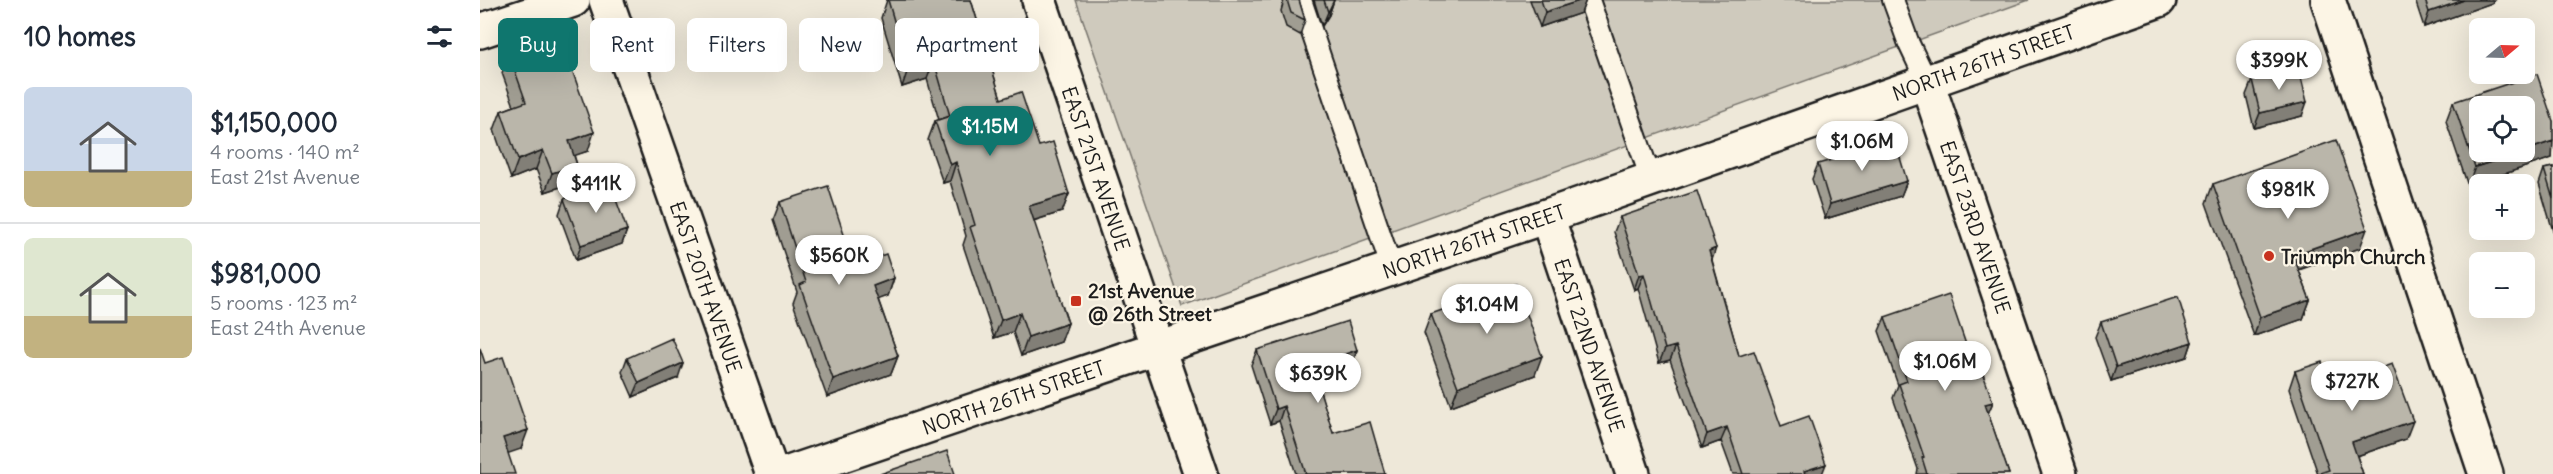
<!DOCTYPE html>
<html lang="en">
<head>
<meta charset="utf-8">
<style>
	body { margin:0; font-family:Delius,sans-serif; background:#f6f6f7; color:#1f2937; height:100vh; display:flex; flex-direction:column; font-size:22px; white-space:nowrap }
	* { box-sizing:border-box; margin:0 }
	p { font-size:20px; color:#747a83 }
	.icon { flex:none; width:33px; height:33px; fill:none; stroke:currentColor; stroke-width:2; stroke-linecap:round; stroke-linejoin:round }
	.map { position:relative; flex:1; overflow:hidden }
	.side { display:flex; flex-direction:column; background:#fff; width:480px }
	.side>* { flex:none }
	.hud { position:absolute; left:18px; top:18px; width:570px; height:54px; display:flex; gap:12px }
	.needle { width:39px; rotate:71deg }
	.fabs { position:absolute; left:1989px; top:18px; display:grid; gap:12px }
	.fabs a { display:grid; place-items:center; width:66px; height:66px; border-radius:9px; background:#fff; box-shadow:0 6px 24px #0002; font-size:30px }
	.price { position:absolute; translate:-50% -51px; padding:0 14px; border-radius:21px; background:#fff; color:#222; font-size:20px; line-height:39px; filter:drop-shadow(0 2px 3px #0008) }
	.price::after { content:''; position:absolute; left:50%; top:36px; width:18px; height:14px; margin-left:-9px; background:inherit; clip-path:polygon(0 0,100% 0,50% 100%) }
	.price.active { background:#0f766e; color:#fff }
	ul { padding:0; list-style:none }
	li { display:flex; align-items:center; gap:18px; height:150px; padding:0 24px }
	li+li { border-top:2px solid #e0e1e3 }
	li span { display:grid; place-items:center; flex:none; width:168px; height:120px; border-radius:9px; color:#555 }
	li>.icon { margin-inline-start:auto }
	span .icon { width:72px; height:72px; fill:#fffc; stroke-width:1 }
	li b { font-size:26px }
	h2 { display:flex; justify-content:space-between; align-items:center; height:72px; padding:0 24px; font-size:26px }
	.tag { padding:0 21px; border-radius:9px; background:#fff; box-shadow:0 6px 24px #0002; font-size:21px; line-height:54px }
	.tag.active { background:#0f766e; color:#fff }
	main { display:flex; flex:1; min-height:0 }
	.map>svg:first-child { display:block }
	.green { fill:#cfcabd; stroke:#76736c; stroke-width:1.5 }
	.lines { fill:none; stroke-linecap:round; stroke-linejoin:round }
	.lane-casing { stroke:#1c1c1c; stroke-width:24 }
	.street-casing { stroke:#1c1c1c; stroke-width:38 }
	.secondary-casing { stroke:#1c1c1c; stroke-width:38 }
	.lane { stroke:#fcf5e5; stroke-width:20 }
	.street { stroke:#fcf5e5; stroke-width:33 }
	.secondary { stroke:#fcf5e5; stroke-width:33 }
	.wall { fill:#a09d92; stroke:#1c1c1c; stroke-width:1.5 }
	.shaded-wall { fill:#827f77; stroke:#1c1c1c; stroke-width:1.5 }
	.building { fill:#bab6aa; stroke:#1c1c1c; stroke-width:1.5 }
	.poi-dot { fill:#c8321e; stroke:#fcf5e5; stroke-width:2 }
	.labels { text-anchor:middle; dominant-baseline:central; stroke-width:4.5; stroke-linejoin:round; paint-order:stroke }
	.street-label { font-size:20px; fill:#1c1c1c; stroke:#fcf5e5 }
	.poi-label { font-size:20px; font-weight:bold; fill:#1c1c1c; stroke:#fcf5e5; text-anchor:start }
</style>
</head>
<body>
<main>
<section class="side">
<h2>10 homes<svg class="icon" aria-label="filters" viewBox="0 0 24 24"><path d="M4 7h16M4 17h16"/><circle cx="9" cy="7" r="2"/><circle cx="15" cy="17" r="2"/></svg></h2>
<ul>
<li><span style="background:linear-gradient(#c9d6e8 70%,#c2b280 0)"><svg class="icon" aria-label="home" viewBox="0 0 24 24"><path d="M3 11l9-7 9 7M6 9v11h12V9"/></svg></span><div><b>$1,150,000</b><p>4 rooms · 140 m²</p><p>East 21st Avenue</p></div></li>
<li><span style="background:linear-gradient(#dfe7d0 65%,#c2b280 0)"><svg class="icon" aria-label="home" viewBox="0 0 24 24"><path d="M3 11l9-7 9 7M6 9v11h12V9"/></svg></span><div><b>$981,000</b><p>5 rooms · 123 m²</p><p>East 24th Avenue</p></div></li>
</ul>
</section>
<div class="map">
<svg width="2073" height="474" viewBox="0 0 2073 474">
	<rect width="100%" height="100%" fill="#eee8d9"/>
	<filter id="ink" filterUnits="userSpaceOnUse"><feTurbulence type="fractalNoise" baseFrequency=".0167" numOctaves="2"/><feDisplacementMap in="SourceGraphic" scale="12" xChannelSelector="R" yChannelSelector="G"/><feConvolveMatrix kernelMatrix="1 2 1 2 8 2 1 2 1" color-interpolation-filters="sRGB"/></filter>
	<g filter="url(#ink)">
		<!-- green -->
		<path class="green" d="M596,0H1549L702,306Z"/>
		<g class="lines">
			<!-- lane casing -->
			<g class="lane-casing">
				<path id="lane" d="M821,0L912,269
					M1109,0L1171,179
					M1413,0L1429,44L1447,82"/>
			</g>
			<!-- street casing -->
			<g class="street-casing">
				<g id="street">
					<path id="s1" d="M126,0L292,474"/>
					<path d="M1848,0L2006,474"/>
					<path d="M0,31L93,0"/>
					<path id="s2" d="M1447,82L1580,474"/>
					<path id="s3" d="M1067,216L1153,474"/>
					<path id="s4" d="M306,474L1067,216L1679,0"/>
				</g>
			</g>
			<!-- secondary casing -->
			<g class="secondary-casing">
				<g id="secondary">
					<path id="s5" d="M559,0L721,474"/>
				</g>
			</g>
			<!-- lane -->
			<use href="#lane" class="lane"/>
			<!-- street -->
			<use href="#street" class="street"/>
			<!-- secondary -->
			<use href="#secondary" class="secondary"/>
		</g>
		<!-- wall -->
		<path class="wall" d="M407,0H491L521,99L559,146L589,194L582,212L553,221L588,323L581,342L541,356L533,332L514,338L483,245L486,236L470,181L463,183L448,140L455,121L459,120L447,79L422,87L401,18Z
			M804,0H819L825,20L820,35L806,27L801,11Z
			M834,0H854L849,15L842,26Z
			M1050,0H1106L1101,13L1060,27Z
			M1935,0H2014L2012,3L1944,27Z
			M29,54L108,151L94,155L97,165L90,184L65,192L56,169L31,179L14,130L21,111L34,106L22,73Z
			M1772,80L1822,116L1774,128L1766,95Z
			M1973,102L2073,121L2072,158L1988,186L1966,121Z
			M1338,164L1427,181L1421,196L1345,219L1332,179Z
			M2073,167V231L2059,184L2064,169Z
			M1733,184L1880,248L1819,270L1830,300L1823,319L1774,336L1726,203Z
			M84,199L147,230L142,244L96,260L79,214Z
			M300,202L374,265L414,278L408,296L398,299L418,356L411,374L347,397L313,303L317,292L293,220Z
			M1140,217L1232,260L1259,356L1301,426L1342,474H1253L1241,441L1222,448L1190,360L1179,363L1158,288L1154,290L1134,232Z
			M951,314L1055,375L971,406L944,333Z
			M1405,317L1491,359L1513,402L1508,413L1529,474H1437L1438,469L1413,398L1418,385L1399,331Z
			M1621,322L1712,342L1707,357L1631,381L1615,337Z
			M777,350H877L872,365L835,377L853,433L905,474H816L799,421L790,424L771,365Z
			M147,358L198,378L153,397L142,372Z
			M1815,371L1851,386L1926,439L1877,456L1883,474H1838L1809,389Z"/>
		<!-- shaded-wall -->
		<path class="shaded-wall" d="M854,0L849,15L842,26L848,12Z
			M1102,0H1106L1101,13L1060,27L1065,12Z
			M1984,0H2014L2012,3L1944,27L1949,12Z
			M454,61L447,79L422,87L428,69Z
			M1827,102L1822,116L1774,128L1780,113Z
			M114,132L108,151L82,160L89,141Z
			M2073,141L2072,158L1988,186L1995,167L2044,152V151Z
			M63,150L56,169L31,179L38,160Z
			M476,162L470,181L463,183L470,165Z
			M97,165L90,184L65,192L72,173Z
			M1427,181L1421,196L1345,219L1350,204Z
			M589,194L582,212L542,224L549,206Z
			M1887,229L1880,248L1806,274L1813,255Z
			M147,230L142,244L96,260L101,245Z
			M1236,248L1231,263L1229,251Z
			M1164,274L1158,288L1154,290L1159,275Z
			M414,278L408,296L387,304L393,286Z
			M1830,300L1823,319L1774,336L1780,317Z
			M540,313L533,332L514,338L521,320Z
			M588,323L581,342L541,356L548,337Z
			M1712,342L1707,357L1631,381L1636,367Z
			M1196,346L1190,360L1179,363L1185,349Z
			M877,350L872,365L826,380L832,365Z
			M418,356L411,374L347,397L353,379Z
			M1062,356L1055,375L971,406L978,387Z
			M203,363L198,378L153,397L159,383Z
			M1513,402L1507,416L1505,404Z
			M804,406L799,421L790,424L796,409Z
			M1933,421L1926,439L1865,460L1872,442Z
			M1247,427L1241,441L1222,448L1227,434Z
			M48,430L41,449L17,457L23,438Z
			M1346,464L1342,474H1324V471Z"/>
		<!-- building -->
		<path class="building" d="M408,0H491L521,99L541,92L559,146L573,142L589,194L549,206L588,323L548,337L540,313L521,320L490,227L495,225L476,162L470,165L455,121L470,116L454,61L428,69Z
			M807,0H819L825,20L811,13Z
			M844,0H854L848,12Z
			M1061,0H1102L1065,12Z
			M1945,0H1984L1949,12Z
			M80,36L114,132L89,141L97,165L72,173L63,150L38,160L21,111L46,102L29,54Z
			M1819,69L1827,102L1780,113L1772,80Z
			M2057,74L2073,121V141L2044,151V106H2000V152H2042L1995,167L1973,102Z
			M1856,140L1887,229L1813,255L1830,300L1780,317L1733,184Z
			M1415,141L1427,181L1350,204L1338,164Z
			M2073,167V199L2064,169Z
			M130,183L147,230L101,245L84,199Z
			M348,186L374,265L406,254L414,278L393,286L418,356L353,379L320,285L326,282L300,202Z
			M1217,191L1236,248L1229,251L1259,356L1274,351L1301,426L1329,416L1346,464L1324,471L1325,474H1263L1247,427L1227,434L1196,346L1185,349L1164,274L1159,275L1140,217Z
			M1036,284L1062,356L978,387L951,314Z
			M1469,295L1491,359L1497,357L1513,402L1505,404L1529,474H1447L1442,458L1444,457L1419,384L1427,381L1405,317Z
			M1698,297L1712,342L1636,367L1621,322Z
			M868,321L877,350L832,365L853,433L890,422L905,474H826L804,406L796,409L777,350Z
			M192,338L203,363L159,383L147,358Z
			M0,348L5,363L23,357L48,430L23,438L35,474H0Z
			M1842,362L1851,386L1912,364L1933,421L1872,442L1883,474H1837L1849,470L1815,371Z
			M467,451L475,474H400Z"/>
	</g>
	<!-- markers -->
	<g class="poi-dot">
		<circle cx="1789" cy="256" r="6"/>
		<rect x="590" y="295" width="12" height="12" rx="3"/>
	</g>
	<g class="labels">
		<!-- street labels -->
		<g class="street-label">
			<text stroke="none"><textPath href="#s4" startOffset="1266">NORTH 26TH STREET</textPath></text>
			<text stroke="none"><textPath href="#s5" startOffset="178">EAST 21ST AVENUE</textPath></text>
			<text stroke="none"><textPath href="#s2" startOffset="153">EAST 23RD AVENUE</textPath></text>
			<text stroke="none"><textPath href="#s4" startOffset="726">NORTH 26TH STREET</textPath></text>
			<text stroke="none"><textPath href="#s1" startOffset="304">EAST 20TH AVENUE</textPath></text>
			<text stroke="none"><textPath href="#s3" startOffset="136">EAST 22ND AVENUE</textPath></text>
			<text stroke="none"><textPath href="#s4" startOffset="240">NORTH 26TH STREET</textPath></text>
		</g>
		<!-- poi labels -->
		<g class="poi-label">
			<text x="1801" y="256">Triumph Church</text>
			<text x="608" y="290">21st Avenue<tspan x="608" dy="23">@ 26th Street</tspan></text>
		</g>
	</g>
</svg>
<div class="fabs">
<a><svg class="needle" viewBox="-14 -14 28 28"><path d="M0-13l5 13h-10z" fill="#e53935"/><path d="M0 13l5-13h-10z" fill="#747a83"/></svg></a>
<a><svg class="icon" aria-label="locate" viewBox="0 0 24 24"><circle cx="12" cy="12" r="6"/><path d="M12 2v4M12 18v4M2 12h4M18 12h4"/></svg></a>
<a>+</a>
<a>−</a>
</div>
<b class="price" style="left:1799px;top:91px">$399K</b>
<b class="price active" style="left:510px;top:157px">$1.15M</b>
<b class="price" style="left:1382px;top:172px">$1.06M</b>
<b class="price" style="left:116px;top:214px">$411K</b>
<b class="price" style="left:1808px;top:220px">$981K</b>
<b class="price" style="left:359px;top:286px">$560K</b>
<b class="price" style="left:1007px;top:335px">$1.04M</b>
<b class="price" style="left:1465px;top:392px">$1.06M</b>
<b class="price" style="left:838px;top:404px">$639K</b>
<b class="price" style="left:1872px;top:412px">$727K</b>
<div class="hud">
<a class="tag active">Buy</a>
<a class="tag">Rent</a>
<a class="tag">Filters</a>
<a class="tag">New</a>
<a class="tag">Apartment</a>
</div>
</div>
</main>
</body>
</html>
